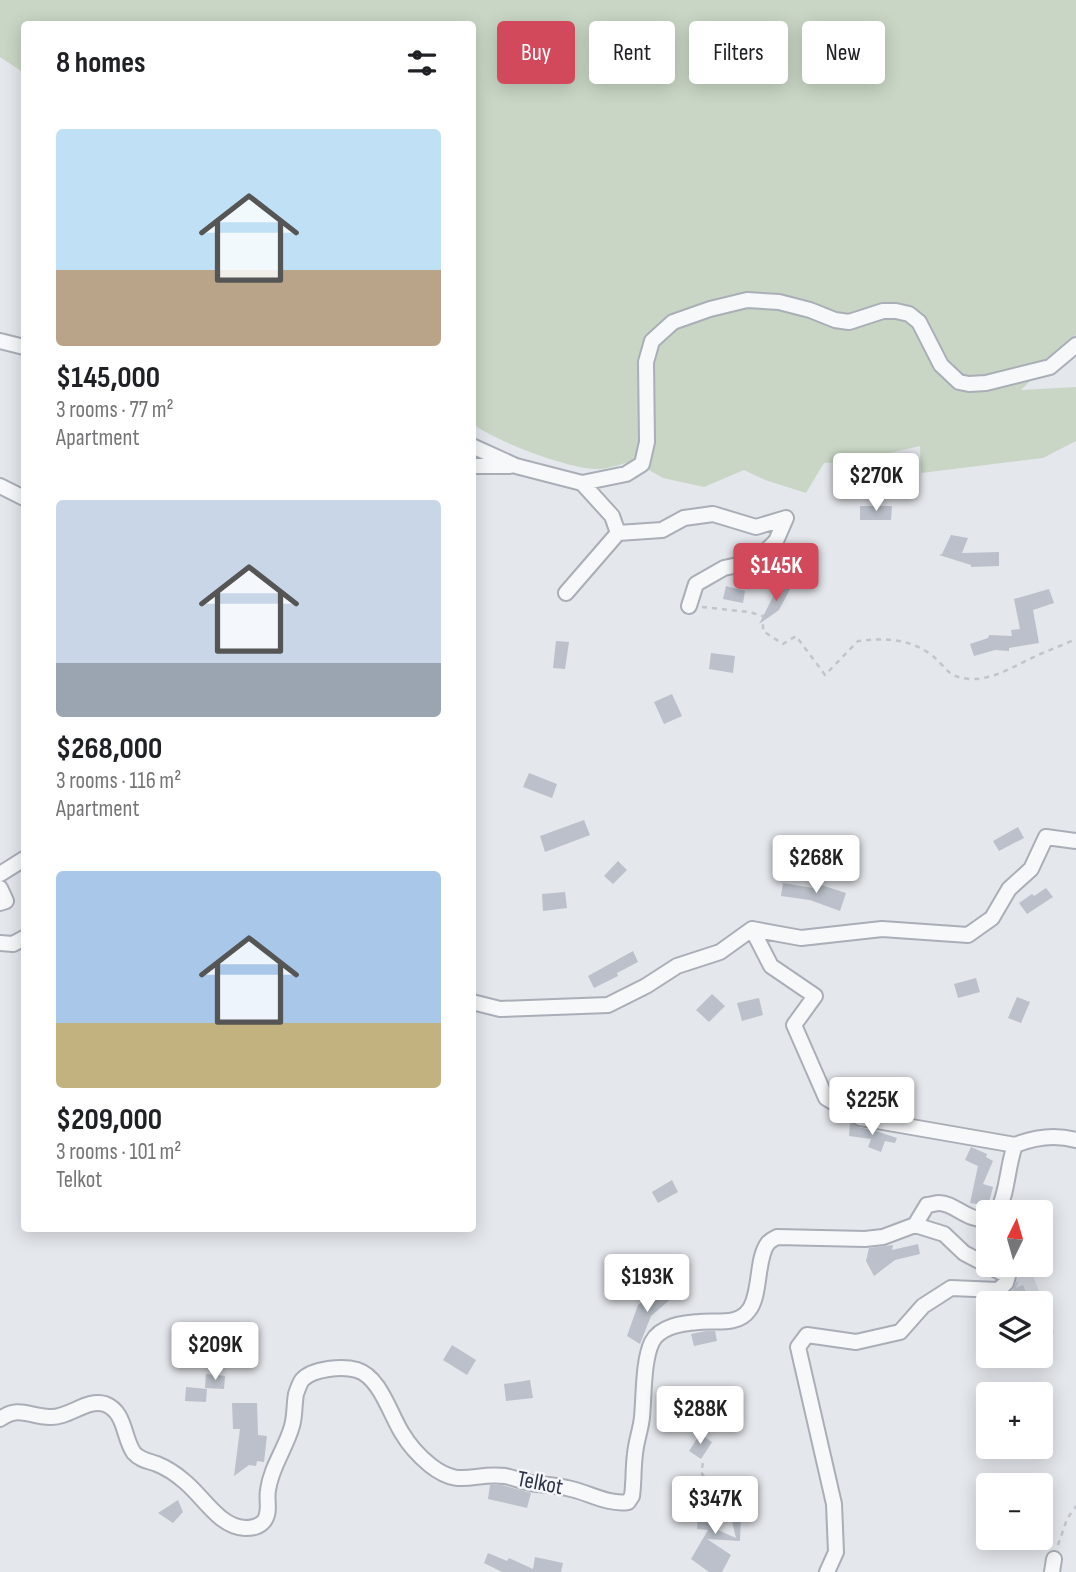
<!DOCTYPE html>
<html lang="en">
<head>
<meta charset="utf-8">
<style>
	body { margin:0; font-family:"Sofia Sans Condensed",sans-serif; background:#f2f2f2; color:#202124; height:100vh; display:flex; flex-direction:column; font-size:26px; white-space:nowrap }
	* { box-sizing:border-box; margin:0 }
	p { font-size:23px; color:#757577 }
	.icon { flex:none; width:38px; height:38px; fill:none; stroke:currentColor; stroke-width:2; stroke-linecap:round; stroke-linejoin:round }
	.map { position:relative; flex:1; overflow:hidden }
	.drawer { position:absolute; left:21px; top:21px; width:455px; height:1211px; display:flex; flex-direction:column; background:#fff; border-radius:7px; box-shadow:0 4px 18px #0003 }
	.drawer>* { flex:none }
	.banner { position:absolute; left:497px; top:21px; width:472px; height:63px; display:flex; gap:14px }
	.needle { width:46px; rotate:5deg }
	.controls { position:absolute; left:976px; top:1200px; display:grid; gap:14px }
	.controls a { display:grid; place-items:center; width:77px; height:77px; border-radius:7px; background:#fff; box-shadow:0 4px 18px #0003; font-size:35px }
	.price { position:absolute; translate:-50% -60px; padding:0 16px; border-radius:7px; background:#fff; color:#222; font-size:23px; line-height:46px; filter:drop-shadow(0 2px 4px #0008) }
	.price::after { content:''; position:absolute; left:50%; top:42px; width:21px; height:16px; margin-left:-10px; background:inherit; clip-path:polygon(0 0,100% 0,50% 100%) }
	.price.on { background:#d1495b; color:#fff }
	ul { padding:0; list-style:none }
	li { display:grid; align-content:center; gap:14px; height:371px; padding:0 35px }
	li span { display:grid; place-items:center; height:217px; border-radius:7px; color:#555 }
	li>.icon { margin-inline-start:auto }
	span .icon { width:126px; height:126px; fill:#fffc; stroke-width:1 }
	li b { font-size:30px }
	h2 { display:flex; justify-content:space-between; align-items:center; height:84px; padding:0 35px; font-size:30px }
	.tag { padding:0 24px; border-radius:7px; background:#fff; box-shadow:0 4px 18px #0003; font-size:24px; line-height:63px }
	.tag.on { background:#d1495b; color:#fff }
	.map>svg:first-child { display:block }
	.built { fill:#d2d6de }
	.green { fill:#c9d6c5 }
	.building { fill:#bbc0ca }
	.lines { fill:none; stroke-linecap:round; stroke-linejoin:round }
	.minor-casing { stroke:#a9aeb7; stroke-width:18 }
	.path { stroke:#c2c5cb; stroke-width:2.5; stroke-dasharray:5 5; stroke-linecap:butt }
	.minor { stroke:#f7f8fa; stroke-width:14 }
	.labels { text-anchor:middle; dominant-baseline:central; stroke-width:5; stroke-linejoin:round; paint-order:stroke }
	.street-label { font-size:23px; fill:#2b3445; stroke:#f4f6f9 }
</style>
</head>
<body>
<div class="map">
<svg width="1076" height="1572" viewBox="0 0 1076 1572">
	<rect width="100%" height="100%" fill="#e4e7ec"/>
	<!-- built -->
	<path class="built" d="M1031,1270L1054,1332L1041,1337V1304H989V1323L985,1303L1014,1280Z"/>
	<!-- green -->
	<path class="green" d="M0,0H1076V335L1021,390L1076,387V441L1043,458L921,473L920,446L849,462L824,463L806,493L765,480L744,470L704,487L663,478L633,461C623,463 612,468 601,469C573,471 495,441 473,424L472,24H24V73L0,57Z"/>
	<!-- building -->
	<path class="building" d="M860,506H892L891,520H860Z
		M951,535L968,538L962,553L999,552V566L971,567V565L939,555L942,554Z
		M726,586L745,591L743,603L723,599Z
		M777,589H790L779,610L759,624Z
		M1049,589L1054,603L1033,610L1039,643L1009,648V651L995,650L974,656L970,644L988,638L989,635L1012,636L1011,630L1020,629L1014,599Z
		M556,641L569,642L565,669L553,668Z
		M711,653L735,656L733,673L709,669Z
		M672,694L682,716L664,724L654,702Z
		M529,773L557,784L552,798L523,787Z
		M584,820L590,835L545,852L540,836Z
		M1018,827L1024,838L999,851L993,841Z
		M618,861L627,870L613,884L604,876Z
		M783,883L813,888L815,883L846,893L840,911L810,900L781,896Z
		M1046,888L1053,897L1027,914L1019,903L1032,894L1034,896Z
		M565,892L567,908L543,911L542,894Z
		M633,951L638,962L617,973L618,976L594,988L588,976Z
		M976,978L980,992L958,998L954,984Z
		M712,994L725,1006L709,1022L696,1010Z
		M1017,997L1030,1002L1021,1023L1008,1018Z
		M759,998L763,1015L742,1021L737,1003Z
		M850,1123L858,1127L876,1131L897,1138L895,1143L885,1141L881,1152L868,1147L871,1139L849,1136Z
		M971,1147L987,1154L986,1157L993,1161L983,1184L993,1187L988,1206L970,1203L978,1166L965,1160Z
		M672,1180L678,1192L658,1203L652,1192Z
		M918,1244L920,1254L895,1260L874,1276L866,1261L869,1248L893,1245L892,1250Z
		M1017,1281L1018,1282L1016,1288L1023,1285L1031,1304H978L989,1299L998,1300L1004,1297L1013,1290Z
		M661,1287L672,1298L651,1316L640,1344L627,1336L638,1305Z
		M706,1331H715L717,1341L694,1346L691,1334Z
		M452,1345L476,1360L467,1375L443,1360Z
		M206,1374L225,1376L224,1389L205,1388Z
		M530,1380L533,1398L506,1401L504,1384Z
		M186,1387L207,1389L206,1402L185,1401Z
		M232,1403H257L258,1435L267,1436L264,1462L257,1461L256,1466L249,1465L234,1476L240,1429H233Z
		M700,1434L712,1442L701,1459L689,1451Z
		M490,1485H502L531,1493L527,1508L488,1499Z
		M700,1497L714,1498L711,1527L736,1538L728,1505L742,1502L745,1513L741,1514L740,1541L707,1539L731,1555L722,1572H709L691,1559L708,1530L697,1529Z
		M178,1500L183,1512L173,1523L158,1513Z
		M488,1553L507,1561L509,1558L533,1569L535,1557L563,1563L561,1572H502L484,1563Z"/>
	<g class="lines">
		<!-- minor casing -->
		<g class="minor-casing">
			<path id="minor" d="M0,341L24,347
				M472,446L516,466L582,483L626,474L642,464L647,442L646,362L652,341L673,322L710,309L747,300L779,302L810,310L835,320L849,322L883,311H896L909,314L919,322L941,365L959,382L969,384L986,383L1050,367L1076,345
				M472,466H510
				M582,483L612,516L618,533L662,530L684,518L713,514L756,527L786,518L776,541L756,561L724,568L696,584L689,606
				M0,486L24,498
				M566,593L618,533
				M0,874L24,859
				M0,888L6,901L0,903
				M752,929L801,938L882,929L968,935L992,918L1009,889L1031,869L1046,837L1076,841
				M0,943L13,944L24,938
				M472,1002L500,1009L608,1005L646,986L677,966L720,952L752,929L771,966L815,996L794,1025L826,1098L860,1118L1015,1145
				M997,1213C1008,1192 1007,1167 1015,1145C1035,1137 1055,1134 1076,1140
				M0,1419C20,1405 29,1417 50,1417C69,1418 87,1398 105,1404C126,1412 123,1438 134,1453C140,1460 149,1461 157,1464C167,1468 176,1474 184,1481C203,1496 219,1527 245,1528C253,1528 259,1527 264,1521C271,1512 266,1500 268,1490C271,1467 286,1448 292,1426C295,1416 294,1405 296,1394C297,1391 300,1383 302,1380C313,1368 343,1366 357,1370C380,1377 390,1414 402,1433C409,1445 419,1456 430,1465C460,1489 473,1472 505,1476C514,1478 522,1481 531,1483C543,1485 555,1485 567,1488C588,1492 607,1505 628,1502L632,1496C634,1482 633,1468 635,1454C636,1441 641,1429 642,1417C644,1397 643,1360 652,1342C660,1326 683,1323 699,1322C715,1320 738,1326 749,1310C761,1295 756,1258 768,1243C769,1242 775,1238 777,1237L865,1239L883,1237L915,1225L927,1205C931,1205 935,1203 939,1203C955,1203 967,1222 989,1219
				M827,1572L836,1552L834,1504L798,1347L807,1335L856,1342L900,1332L923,1306L951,1288L998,1290L1006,1283L1008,1276L964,1253L944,1234L915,1225
				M1052,1572L1054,1559"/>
		</g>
		<!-- path -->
		<path class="path" d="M702,607L749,612L763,616V631L783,644L796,636L825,675L858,641C884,638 908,638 930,654C947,666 945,677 970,679C995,680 1015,665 1036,656C1049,650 1063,645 1076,639
			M703,1463L701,1472L716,1495L727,1506
			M1058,1545L1067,1519L1076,1506"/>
		<!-- minor -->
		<use href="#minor" class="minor"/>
	</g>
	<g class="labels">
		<!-- street labels -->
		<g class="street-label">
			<text transform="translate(540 1483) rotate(11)">Telkot</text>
		</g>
	</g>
</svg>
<div class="controls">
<a><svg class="needle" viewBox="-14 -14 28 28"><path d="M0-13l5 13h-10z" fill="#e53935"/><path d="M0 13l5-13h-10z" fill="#757577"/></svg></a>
<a><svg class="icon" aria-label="layers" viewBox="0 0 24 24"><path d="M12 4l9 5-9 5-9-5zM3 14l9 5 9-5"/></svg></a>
<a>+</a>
<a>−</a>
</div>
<b class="price" style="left:876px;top:513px">$270K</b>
<b class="price on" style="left:776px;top:603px">$145K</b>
<b class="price" style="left:816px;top:895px">$268K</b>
<b class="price" style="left:872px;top:1137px">$225K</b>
<b class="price" style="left:647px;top:1314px">$193K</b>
<b class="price" style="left:215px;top:1382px">$209K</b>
<b class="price" style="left:700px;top:1446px">$288K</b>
<b class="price" style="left:715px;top:1536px">$347K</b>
<div class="banner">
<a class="tag on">Buy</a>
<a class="tag">Rent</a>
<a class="tag">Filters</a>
<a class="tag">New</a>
</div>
<section class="drawer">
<h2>8 homes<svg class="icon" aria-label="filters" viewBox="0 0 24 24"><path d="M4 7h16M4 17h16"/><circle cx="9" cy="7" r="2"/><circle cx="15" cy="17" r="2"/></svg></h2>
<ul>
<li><span style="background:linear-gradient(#bfe0f5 65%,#b9a48a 0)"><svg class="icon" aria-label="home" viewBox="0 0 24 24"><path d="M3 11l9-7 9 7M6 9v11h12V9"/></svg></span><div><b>$145,000</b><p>3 rooms · 77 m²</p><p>Apartment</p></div></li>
<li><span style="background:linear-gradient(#c9d6e8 75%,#9aa5b1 0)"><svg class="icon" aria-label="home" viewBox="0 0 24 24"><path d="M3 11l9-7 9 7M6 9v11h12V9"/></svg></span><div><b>$268,000</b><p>3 rooms · 116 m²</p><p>Apartment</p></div></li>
<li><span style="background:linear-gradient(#a9c7e8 70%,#c2b280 0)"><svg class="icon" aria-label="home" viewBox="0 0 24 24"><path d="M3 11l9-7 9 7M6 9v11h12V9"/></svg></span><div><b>$209,000</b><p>3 rooms · 101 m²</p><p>Telkot</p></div></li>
</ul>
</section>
</div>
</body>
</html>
